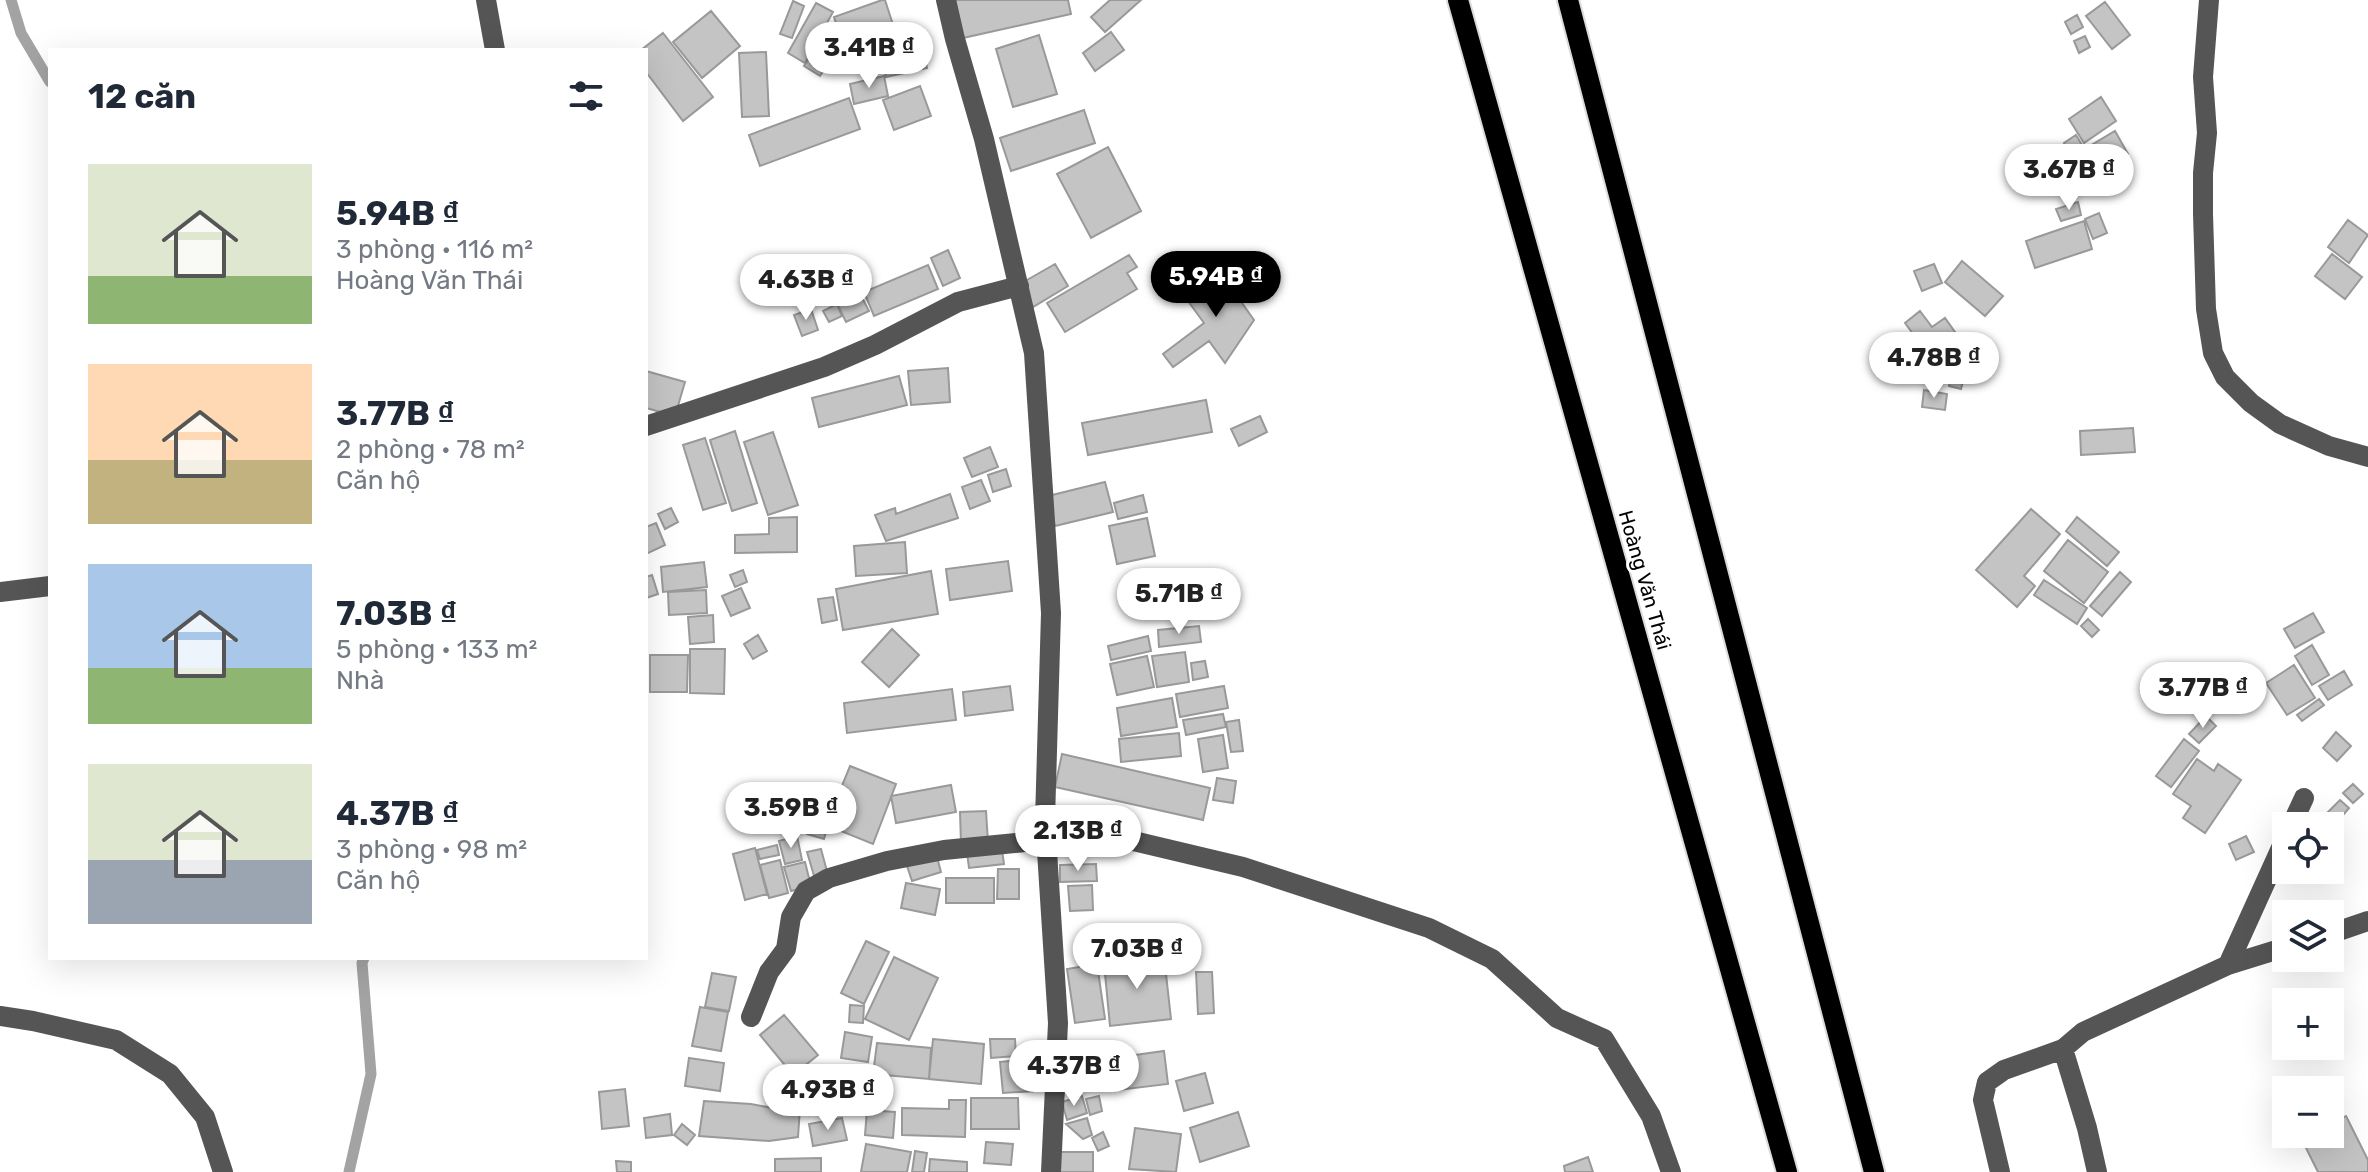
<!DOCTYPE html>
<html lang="vi">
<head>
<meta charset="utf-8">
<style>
	body { margin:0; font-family:Rubik,sans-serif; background:#f2f2f3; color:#1f2937; height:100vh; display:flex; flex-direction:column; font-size:30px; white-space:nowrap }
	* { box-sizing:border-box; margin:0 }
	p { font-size:26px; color:#747a83 }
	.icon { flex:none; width:44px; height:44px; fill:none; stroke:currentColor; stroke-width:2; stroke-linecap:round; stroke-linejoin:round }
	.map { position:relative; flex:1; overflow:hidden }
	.side { position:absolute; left:48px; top:48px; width:600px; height:912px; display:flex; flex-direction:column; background:#fff; border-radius:0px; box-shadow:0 8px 32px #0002 }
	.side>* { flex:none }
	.tools { position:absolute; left:2272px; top:812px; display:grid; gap:16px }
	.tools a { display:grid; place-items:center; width:72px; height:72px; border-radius:0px; background:#fff; box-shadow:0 8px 32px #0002; font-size:40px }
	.price { position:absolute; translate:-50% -68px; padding:0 18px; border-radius:28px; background:#fff; color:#222; font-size:26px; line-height:52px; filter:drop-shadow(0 2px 4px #0008) }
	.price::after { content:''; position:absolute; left:50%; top:48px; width:24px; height:18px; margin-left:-12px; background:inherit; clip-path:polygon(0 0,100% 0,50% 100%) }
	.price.active { background:#000; color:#fff }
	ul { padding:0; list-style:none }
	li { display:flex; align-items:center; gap:24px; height:200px; padding:0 40px }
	li span { display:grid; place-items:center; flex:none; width:224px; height:160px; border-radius:0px; color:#555 }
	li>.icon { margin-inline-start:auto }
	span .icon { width:96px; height:96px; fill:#fffc; stroke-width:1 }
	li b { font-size:34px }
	h2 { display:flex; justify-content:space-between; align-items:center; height:96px; padding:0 40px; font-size:34px }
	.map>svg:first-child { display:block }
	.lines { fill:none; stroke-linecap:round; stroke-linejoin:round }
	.stream { stroke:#a3a3a3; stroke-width:11 }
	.building { fill:#c4c4c4; stroke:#999; stroke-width:2 }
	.major-casing { stroke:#dbdbdb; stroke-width:24 }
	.minor { stroke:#555; stroke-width:20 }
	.major { stroke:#000; stroke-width:20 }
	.labels { text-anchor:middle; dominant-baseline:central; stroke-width:6; stroke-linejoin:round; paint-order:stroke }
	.street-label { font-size:20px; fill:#000; stroke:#fff }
</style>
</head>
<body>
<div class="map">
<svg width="2368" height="1172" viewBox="0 0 2368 1172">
	<rect width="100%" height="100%" fill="#fff"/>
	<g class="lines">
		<!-- stream -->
		<path class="stream" d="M11,0L21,33L50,82
			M349,1172L371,1074L362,963L364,958"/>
	</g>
	<!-- building -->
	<path class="building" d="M882,0H885L896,34L845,51L834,17Z
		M955,0H1068L1071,14L963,38Z
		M1110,0H1141L1105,32L1091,17Z
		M793,1L804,6L792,38L780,34Z
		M2105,2L2130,35L2112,49L2086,16Z
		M816,3L833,12L805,63L788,53Z
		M711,11L740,46L702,78L673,42Z
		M2077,15L2083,27L2071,34L2065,22Z
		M1111,32L1124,50L1095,71L1083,53Z
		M663,33L713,97L683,121L646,72V50H641Z
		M826,33L841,44L820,76L804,66Z
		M1039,35L1057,94L1013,107L996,49Z
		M2085,36L2090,47L2079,53L2074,41Z
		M921,42L927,68L886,77L881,51Z
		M766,52L769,116L742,117L739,53Z
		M884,76L888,96L854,104L850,84Z
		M920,86L931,116L894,130L883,100Z
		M2101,97L2116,121L2084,143L2069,119Z
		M849,98L860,129L760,166L749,135Z
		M1084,110L1095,143L1011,171L1000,138Z
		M2115,131L2128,154L2081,181L2068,159Z
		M2076,135L2082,145L2071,153L2064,143Z
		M1108,147L1141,211L1091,238L1057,174Z
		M2078,202L2081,215L2061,221L2056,209Z
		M2099,213L2107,233L2093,239L2085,219Z
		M2348,220L2368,235L2349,263L2328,247Z
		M2084,221L2092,249L2035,268L2026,241Z
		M948,250L960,278L943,286L931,258Z
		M2332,254L2362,277L2345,299L2315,276Z
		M1129,255L1137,267L1127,273L1137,289L1065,332L1047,303Z
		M1962,261L2003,296L1985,316L1945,282Z
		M1055,264L1068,286L1033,307L1020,284Z
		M1934,264L1942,283L1922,291L1914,271Z
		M928,265L938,289L874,316L864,292Z
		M1249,274L1260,289L1242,303L1254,320L1225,363L1209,341L1173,367L1163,354L1204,323L1180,290L1199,276L1217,299Z
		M854,282L869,311L846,322L832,293Z
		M837,304L842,316L829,322L823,311Z
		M811,309L818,330L802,336L794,315Z
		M1920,311L1932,327L1945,318L1955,332L1927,353L1905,323Z
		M1913,343L1925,369L1909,377L1897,350Z
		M1938,348L1958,354L1951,376L1931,370Z
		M948,368L950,402L911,405L908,371Z
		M646,371L685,382L675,416L646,408Z
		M899,376L907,405L819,427L812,398Z
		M1951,377L1963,381L1961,389L1949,386Z
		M1924,390L1947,394L1945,410L1922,407Z
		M1206,400L1212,432L1088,455L1082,423Z
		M1260,416L1267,432L1239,446L1231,429Z
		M2133,428L2135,452L2081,455L2080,431Z
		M735,431L757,503L732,511L710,440Z
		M773,432L798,505L768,515L744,442Z
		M705,438L726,503L703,510L683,445Z
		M990,447L998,467L972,477L964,458Z
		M1006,469L1011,486L993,492L988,475Z
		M981,480L990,501L970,509L962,487Z
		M1105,482L1113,512L1055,526L1048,496Z
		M950,494L958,518L886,541L875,515L895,508L896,514Z
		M1143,495L1147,512L1118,519L1114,503Z
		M671,508L678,522L665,529L658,514Z
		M2031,509L2060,534L2024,576L2035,586L2017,607L1976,570Z
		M797,517V552L735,553V535L769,534V518Z
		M2077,517L2119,552L2107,566L2066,531Z
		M1147,518L1155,556L1117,564L1109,526Z
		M656,523L665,545L646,554V527Z
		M2068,540L2108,572L2084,603L2044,571Z
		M905,542L907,573L856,576L854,546Z
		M1008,561L1012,591L950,600L946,569Z
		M704,562L707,587L663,592L661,567Z
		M743,570L747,582L735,587L730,575Z
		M931,571L938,614L843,630L836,589Z
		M2120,572L2131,582L2102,616L2090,606Z
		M652,575L658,594L646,598V577Z
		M2044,580L2087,608L2077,624L2034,595Z
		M741,588L750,608L731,616L722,596Z
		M706,590L707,613L669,615L668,592Z
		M833,597L837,620L822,623L818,599Z
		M2313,613L2324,632L2295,648L2284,629Z
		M713,615L714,642L690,644L688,617Z
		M2088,619L2099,630L2092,637L2081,626Z
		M1199,626L1201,642L1159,647L1158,630Z
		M892,629L919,655L889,687L862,662Z
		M758,635L767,651L753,659L744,644Z
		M1148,636L1151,651L1111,660L1108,646Z
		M2312,645L2329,675L2312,685L2295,656Z
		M690,649H725L724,694L690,693Z
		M1185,652L1189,682L1157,687L1152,656Z
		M650,655H688L687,692H650Z
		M1147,656L1154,687L1117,695L1110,664Z
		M1205,661L1208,677L1193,680L1191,663Z
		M2294,665L2315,698L2287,715L2266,683Z
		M2344,671L2352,685L2328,700L2319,686Z
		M1010,686L1013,710L965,716L963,692Z
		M1224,686L1228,708L1180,717L1176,694Z
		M952,689L956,720L847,733L844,703Z
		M1172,698L1177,727L1121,736L1117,708Z
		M2319,699L2324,705L2302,721L2297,715Z
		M1223,714L1226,727L1186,735L1183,720Z
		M2206,716L2216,726L2199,743L2189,734Z
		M1239,720L1243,751L1231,752L1226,722Z
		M2336,732L2351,746L2337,761L2323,748Z
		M1179,733L1181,756L1121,762L1119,739Z
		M1223,735L1228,768L1203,772L1198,739Z
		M2184,739L2199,751L2171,787L2156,776Z
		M1062,754L1210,788L1203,820L1055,787Z
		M2197,759L2214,771L2218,764L2241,780L2205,833L2183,818L2191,806L2173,794Z
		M850,766L896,784L873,844L826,825Z
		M1217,778L1236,781L1233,803L1213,800Z
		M2353,784L2363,794L2353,803L2343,793Z
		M951,785L956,812L896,823L891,796Z
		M2340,800L2349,808L2338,821L2328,812Z
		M986,811L988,842L961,844L960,812Z
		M810,823L827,828L824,839L807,834Z
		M797,836L802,860L785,864L779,841Z
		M2246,836L2254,852L2236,860L2229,844Z
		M777,845L779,855L760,859L757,850Z
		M755,848L767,894L745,900L733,854Z
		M821,849L828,875L815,879L807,852Z
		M1002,850L1004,864L969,868L967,853Z
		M937,857L941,872L912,881L907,866Z
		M780,860L788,893L769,898L760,865Z
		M805,862L811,886L791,891L784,867Z
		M1096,864L1097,881L1060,882V865Z
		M998,869H1019V899H997Z
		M946,878H994V903H946Z
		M906,883L940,889L935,915L901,908Z
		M1092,885L1093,910L1070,911L1068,886Z
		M866,941L889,952L864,1004L841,993Z
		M1164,956L1171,1019L1110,1026L1104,963Z
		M894,957L938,978L909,1040L865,1019Z
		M1097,964L1105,1019L1075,1023L1067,969Z
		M1196,972H1212L1214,1013L1198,1014Z
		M712,973L736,977L729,1011L705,1007Z
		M850,1005L864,1006L863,1023L849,1022Z
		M700,1007L728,1012L721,1051L692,1046Z
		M784,1015L818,1055L793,1075L760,1035Z
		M845,1032L872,1037L868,1062L841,1058Z
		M933,1039L984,1044L981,1084L929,1079Z
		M990,1039H1015L1016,1056L991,1058Z
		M877,1043L931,1048L929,1079L873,1074Z
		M1164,1051L1168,1084L1110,1091L1106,1059Z
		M689,1058L724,1063L720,1091L685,1086Z
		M1033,1059L1035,1091L1003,1093L1000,1062Z
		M822,1073L837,1095L809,1115L794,1093Z
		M1205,1073L1213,1103L1184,1111L1176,1081Z
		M625,1089L629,1126L602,1129L599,1092Z
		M1082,1096L1087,1113L1067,1120L1062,1102Z
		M1099,1096L1102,1111L1090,1115L1086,1099Z
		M971,1098H1018L1019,1129H971Z
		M949,1100H966L965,1137L902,1135V1108L949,1109Z
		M704,1101L751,1104L777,1109L800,1108L798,1137L769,1141L699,1136Z
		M833,1101L838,1109L823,1120L818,1113Z
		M867,1110L895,1112L893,1138L865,1135Z
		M1238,1112L1249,1146L1200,1162L1190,1128Z
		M670,1114L672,1135L646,1138L644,1118Z
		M2346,1116L2368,1160V1172H2318L2301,1138L2309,1134H2330V1124Z
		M842,1118L847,1140L813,1146L809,1124Z
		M1087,1118L1092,1135L1083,1139L1066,1124Z
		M682,1124L695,1135L687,1145L674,1135Z
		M1135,1128L1181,1134L1176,1172L1129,1169Z
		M1103,1132L1109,1146L1098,1151L1092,1138Z
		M986,1142L1013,1144L1011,1165L984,1163Z
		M866,1144L911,1152L907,1172H861Z
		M915,1151L927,1153L924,1172H912Z
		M1059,1152H1093V1172H1059Z
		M1588,1157L1593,1172H1565L1564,1166Z
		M821,1158V1172H775V1159Z
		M930,1159L967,1162V1172H929Z
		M616,1161L631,1162V1172H617Z"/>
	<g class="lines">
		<!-- major casing -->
		<g class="major-casing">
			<path id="major" d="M1458,0L1787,1172
				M1568,0L1874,1172"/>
		</g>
		<!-- minor -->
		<path class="minor" d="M486,0L495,50
			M946,0L955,39L984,139L1034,353L1051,613L1045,820L1058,1023L1051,1172
			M2209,0L2203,77L2207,133L2203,173V214L2206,309L2213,353L2225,377L2251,403L2280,424L2329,446L2368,457
			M646,426L824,367L875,345L958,302L1019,286
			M0,592L50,586
			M1045,820L1243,867L1429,928L1492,959L1557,1018L1604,1039L1651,1116L1671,1172
			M2291,826L2304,798
			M2330,934L2368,921
			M2228,965L2286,837
			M0,1016L33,1021L116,1040L170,1074L205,1117L223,1172
			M751,1017L769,972L786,949L791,917L806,891L829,878L887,861L944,850L1047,840
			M2063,1049L2087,1128L2097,1172
			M2000,1172L1983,1100L1987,1082L2004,1070L2063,1049L2083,1032L2228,965L2286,947"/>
		<!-- major -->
		<use href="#major" class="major"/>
	</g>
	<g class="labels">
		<!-- street labels -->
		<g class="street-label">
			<text transform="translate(1645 580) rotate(74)">Hoàng Văn Thái</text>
		</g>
	</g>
</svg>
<div class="tools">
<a><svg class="icon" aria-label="locate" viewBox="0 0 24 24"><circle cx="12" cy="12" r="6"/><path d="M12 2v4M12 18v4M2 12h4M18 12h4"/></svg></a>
<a><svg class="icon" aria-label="layers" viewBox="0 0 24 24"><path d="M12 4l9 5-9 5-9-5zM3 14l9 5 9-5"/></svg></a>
<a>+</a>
<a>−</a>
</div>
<b class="price" style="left:869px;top:90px">3.41B ₫</b>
<b class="price" style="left:2069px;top:212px">3.67B ₫</b>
<b class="price active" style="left:1216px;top:319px">5.94B ₫</b>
<b class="price" style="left:806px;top:322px">4.63B ₫</b>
<b class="price" style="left:1934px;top:400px">4.78B ₫</b>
<b class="price" style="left:1179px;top:636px">5.71B ₫</b>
<b class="price" style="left:2203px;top:730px">3.77B ₫</b>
<b class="price" style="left:791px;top:850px">3.59B ₫</b>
<b class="price" style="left:1078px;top:873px">2.13B ₫</b>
<b class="price" style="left:1137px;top:991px">7.03B ₫</b>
<b class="price" style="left:1074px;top:1108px">4.37B ₫</b>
<b class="price" style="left:828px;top:1132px">4.93B ₫</b>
<section class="side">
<h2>12 căn<svg class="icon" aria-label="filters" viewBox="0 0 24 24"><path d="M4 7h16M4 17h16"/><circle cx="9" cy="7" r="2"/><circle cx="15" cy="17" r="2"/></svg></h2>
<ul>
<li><span style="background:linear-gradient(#dfe7d0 70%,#8fb573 0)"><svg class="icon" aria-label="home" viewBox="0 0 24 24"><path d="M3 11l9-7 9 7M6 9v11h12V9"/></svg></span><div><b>5.94B ₫</b><p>3 phòng · 116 m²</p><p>Hoàng Văn Thái</p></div></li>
<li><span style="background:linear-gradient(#ffd9b3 60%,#c2b280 0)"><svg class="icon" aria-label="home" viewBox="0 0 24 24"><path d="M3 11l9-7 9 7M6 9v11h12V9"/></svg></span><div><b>3.77B ₫</b><p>2 phòng · 78 m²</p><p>Căn hộ</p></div></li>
<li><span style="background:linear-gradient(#a9c7e8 65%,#8fb573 0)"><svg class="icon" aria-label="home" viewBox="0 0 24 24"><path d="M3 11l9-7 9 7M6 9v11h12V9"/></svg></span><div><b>7.03B ₫</b><p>5 phòng · 133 m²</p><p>Nhà</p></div></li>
<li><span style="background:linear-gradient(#dfe7d0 60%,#9aa5b1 0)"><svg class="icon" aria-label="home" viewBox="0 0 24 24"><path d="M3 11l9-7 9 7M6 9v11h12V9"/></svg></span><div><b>4.37B ₫</b><p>3 phòng · 98 m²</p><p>Căn hộ</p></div></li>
</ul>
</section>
</div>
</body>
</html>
